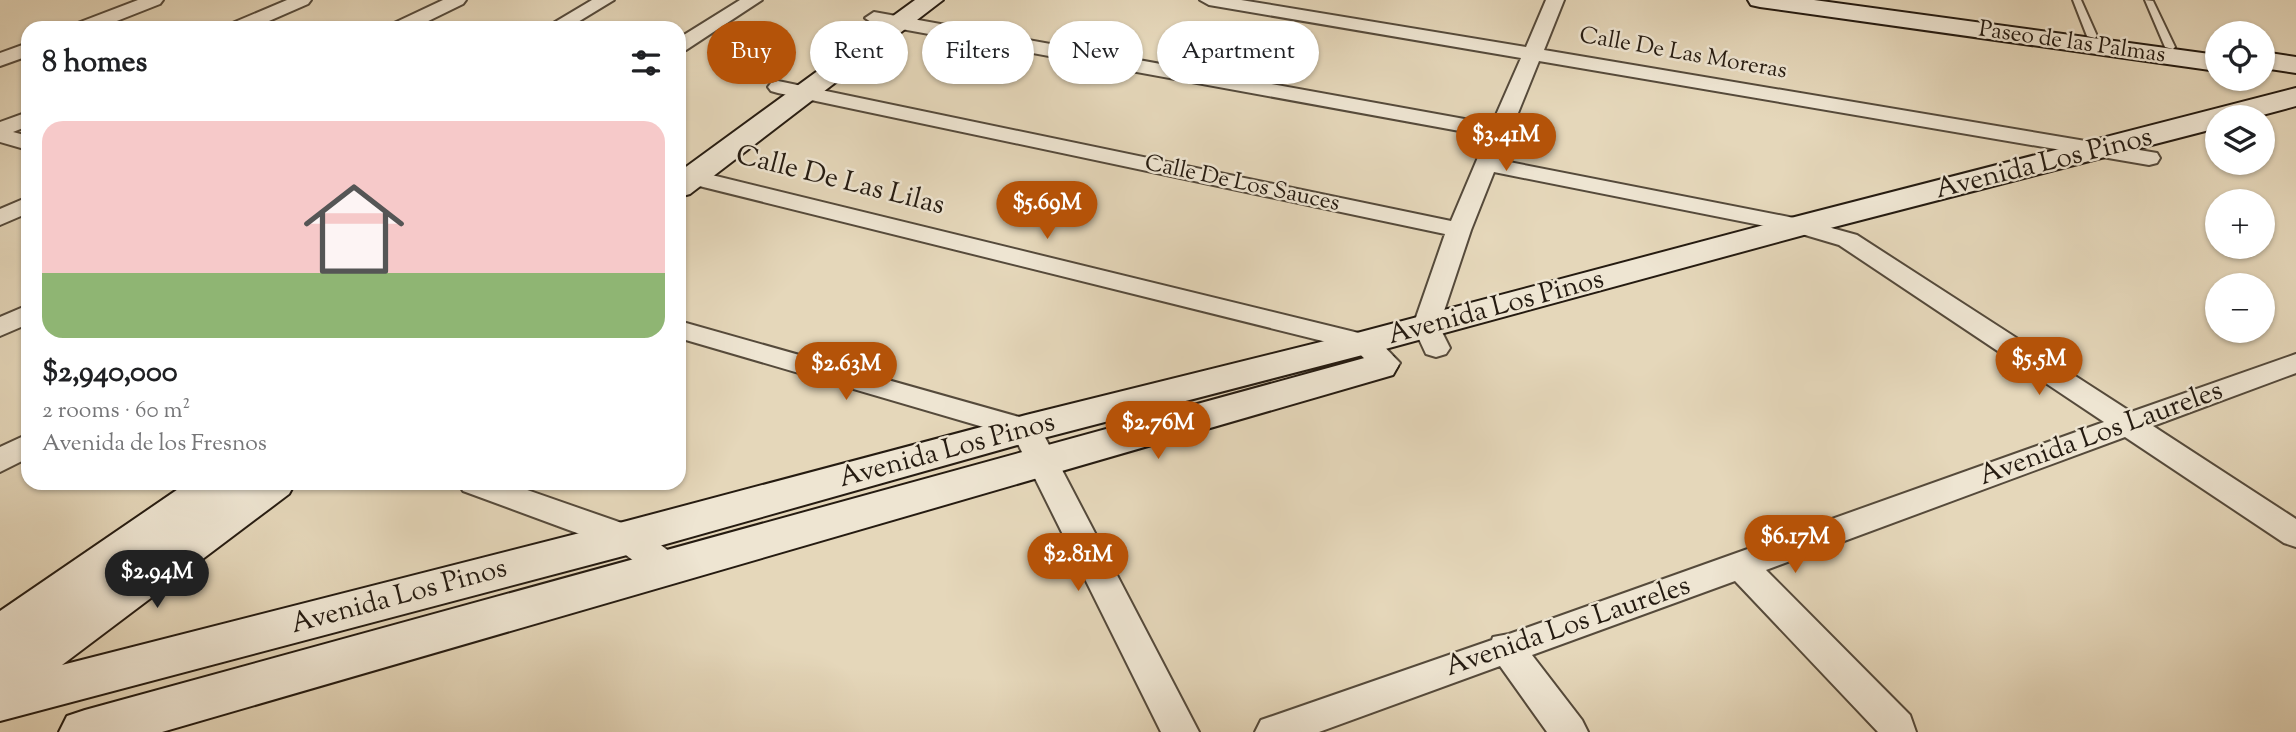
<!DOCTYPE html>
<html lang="en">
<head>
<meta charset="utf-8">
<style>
	body { margin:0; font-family:"Sorts Mill Goudy",serif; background:#f2f2f2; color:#202124; height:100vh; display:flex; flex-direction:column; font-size:26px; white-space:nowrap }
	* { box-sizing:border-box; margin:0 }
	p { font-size:23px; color:#757577 }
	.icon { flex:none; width:38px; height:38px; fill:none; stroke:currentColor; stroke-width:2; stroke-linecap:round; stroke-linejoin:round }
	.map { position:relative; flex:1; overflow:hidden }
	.drawer { position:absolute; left:21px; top:21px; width:665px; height:469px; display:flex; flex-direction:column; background:#fff; border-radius:21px; box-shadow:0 2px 5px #0004 }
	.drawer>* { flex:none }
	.guide { position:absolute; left:707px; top:21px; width:665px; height:63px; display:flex; gap:14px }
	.buttons { position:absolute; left:2205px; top:21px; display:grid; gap:14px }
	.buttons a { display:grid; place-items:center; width:70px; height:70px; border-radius:50%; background:#fff; box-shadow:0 2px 5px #0004; font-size:35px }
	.price { position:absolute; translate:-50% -60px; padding:0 16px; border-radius:24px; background:#b45309; color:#fff; font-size:23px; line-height:46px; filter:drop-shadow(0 2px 4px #0008) }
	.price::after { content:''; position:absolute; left:50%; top:42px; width:21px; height:16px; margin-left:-10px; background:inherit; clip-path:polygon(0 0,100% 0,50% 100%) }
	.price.selected { background:#222; color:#fff }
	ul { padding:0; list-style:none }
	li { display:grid; align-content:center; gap:14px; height:371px; padding:0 21px }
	li span { display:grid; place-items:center; height:217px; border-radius:21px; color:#555 }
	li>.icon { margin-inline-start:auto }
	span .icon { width:126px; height:126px; fill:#fffc; stroke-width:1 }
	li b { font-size:30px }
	h2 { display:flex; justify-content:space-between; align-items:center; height:84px; padding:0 21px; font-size:30px }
	.chip { padding:0 24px; border-radius:32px; background:#fff; box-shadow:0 2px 5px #0004; font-size:24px; line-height:63px }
	.chip.selected { background:#b45309; color:#fff }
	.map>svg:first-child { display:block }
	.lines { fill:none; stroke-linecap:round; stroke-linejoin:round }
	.lane-casing { stroke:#554a3b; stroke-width:4 }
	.street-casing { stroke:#554a3b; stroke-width:4 }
	.secondary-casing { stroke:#251b11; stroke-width:4 }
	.lane { fill:#eee5d2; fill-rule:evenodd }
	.street { fill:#eee5d2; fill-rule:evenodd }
	.secondary { fill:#eee5d2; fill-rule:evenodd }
	.labels { text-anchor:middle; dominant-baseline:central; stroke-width:5; stroke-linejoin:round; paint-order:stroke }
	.far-street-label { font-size:23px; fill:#251b11; stroke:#eee5d2 }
	.street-label { font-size:28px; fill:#251b11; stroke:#eee5d2 }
</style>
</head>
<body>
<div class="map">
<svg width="2296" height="732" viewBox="0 0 2296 732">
	<rect width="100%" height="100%" fill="#e5d7ba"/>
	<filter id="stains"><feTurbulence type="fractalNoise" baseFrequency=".00286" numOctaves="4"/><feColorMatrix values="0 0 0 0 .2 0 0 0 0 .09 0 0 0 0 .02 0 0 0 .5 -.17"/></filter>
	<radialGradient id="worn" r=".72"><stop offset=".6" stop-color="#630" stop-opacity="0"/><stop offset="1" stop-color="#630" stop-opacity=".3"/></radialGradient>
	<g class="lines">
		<!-- lane casing -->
		<g class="lane-casing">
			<path id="lane" d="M2073,0H2081L2097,36L2095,38L2087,36Z
				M2145,0L2153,1L2175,47L2173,49L2165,47Z"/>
		</g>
		<!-- street casing -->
		<g class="street-casing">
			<path id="street" d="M138,0H163L160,4L99,28H73L75,24Z
				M287,0H311L308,4L253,28H228L230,24Z
				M443,0H466L463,4L414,28H390L392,24Z
				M592,0H614L568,28H545Z
				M740,0H762L686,50L679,52V38Z
				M1200,0H1241L1526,47L1546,0H1564L1544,50L2157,153L2160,158L2157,163L2149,165L1539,61L1499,160L1799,219L1857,235L2131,412L2296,354V373L2153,426L2296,519V547L2284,543L2125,437L1766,570L1910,715L1916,732H1878L1735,581L1532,655L1582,720L1588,732H1547L1500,666L1319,732H1255L1261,720L1492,640L1493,637L1509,634L2104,422L1839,245L1795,232L1494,172L1471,230L1439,326L1450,348L1446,354L1436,357L1426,354L1413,326L1445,234L778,93L771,91L768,87L771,83L778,81L1451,221L1487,136L874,24L865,18L874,12L1492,124L1521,58L1209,5Z
				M28,43V56L0,66V53Z
				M28,112V126L13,132L28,136V150L0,142V122Z
				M679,167L1375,337L1400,363L1396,369C1377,374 1368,362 1355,349L679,181Z
				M28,197V213L0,225V209Z
				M28,305V324L0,336V317Z
				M679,321L1037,422L1199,732H1161L1014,436L679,338Z
				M28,434V458L0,472V447Z
				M458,483H507L639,529L677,557L682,566L677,575L665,579L653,575L615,547L463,491Z"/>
		</g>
		<!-- secondary casing -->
		<g class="secondary-casing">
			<path id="secondary" d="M915,0H943L690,194L679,197V172Z
				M1748,0H1814L2217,55V71L1760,7L1751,5Z
				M2263,52L2296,57V73L2263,68Z
				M2296,88V106L2255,117H2217V128L1811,233L1378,351L1028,442L627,555L0,721V611L187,483H239L236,488L244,483H295L289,494L62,665L627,521L1026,415L1357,333L1787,219Z
				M1379,354L1393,357L1398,366L1393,375L162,732H59L67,716L85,710Z"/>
		</g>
		<!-- lane -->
		<use href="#lane" class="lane"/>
		<!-- street -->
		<use href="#street" class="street"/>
		<!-- secondary -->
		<use href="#secondary" class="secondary"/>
	</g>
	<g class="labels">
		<!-- far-street labels -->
		<g class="far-street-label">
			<text transform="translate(2072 43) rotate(8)">Paseo de las Palmas</text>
			<text transform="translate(1683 54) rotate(10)">Calle De Las Moreras</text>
			<text transform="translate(1242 184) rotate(12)">Calle De Los Sauces</text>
		</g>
		<!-- street labels -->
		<g class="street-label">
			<text transform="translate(2044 164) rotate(-14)">Avenida Los Pinos</text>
			<text transform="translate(840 181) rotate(14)">Calle De Las Lilas</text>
			<text transform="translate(1496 308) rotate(-15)">Avenida Los Pinos</text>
			<text transform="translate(2101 434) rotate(-20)">Avenida Los Laureles</text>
			<text transform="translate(947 451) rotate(-15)">Avenida Los Pinos</text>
			<text transform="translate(399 597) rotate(-15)">Avenida Los Pinos</text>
			<text transform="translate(1568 627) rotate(-19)">Avenida Los Laureles</text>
		</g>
	</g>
	<rect width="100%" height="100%" filter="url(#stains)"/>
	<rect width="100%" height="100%" fill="url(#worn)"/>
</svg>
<div class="buttons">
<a><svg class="icon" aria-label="locate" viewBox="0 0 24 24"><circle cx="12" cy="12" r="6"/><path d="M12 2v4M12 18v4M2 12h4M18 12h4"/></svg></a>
<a><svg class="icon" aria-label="layers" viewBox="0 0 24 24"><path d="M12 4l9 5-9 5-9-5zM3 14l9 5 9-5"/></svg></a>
<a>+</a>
<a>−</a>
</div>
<b class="price" style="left:1506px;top:173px">$3.41M</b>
<b class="price" style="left:1047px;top:241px">$5.69M</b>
<b class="price" style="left:2039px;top:397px">$5.5M</b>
<b class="price" style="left:846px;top:402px">$2.63M</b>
<b class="price" style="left:1158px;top:461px">$2.76M</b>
<b class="price" style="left:1795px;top:575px">$6.17M</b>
<b class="price" style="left:1078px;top:593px">$2.81M</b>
<b class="price selected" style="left:157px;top:610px">$2.94M</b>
<div class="guide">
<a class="chip selected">Buy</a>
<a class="chip">Rent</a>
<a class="chip">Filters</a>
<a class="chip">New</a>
<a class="chip">Apartment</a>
</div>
<section class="drawer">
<h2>8 homes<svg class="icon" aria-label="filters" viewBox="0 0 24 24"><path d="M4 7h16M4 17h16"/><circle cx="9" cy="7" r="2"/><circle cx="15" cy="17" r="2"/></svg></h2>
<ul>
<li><span style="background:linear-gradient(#f6c9c9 70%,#8fb573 0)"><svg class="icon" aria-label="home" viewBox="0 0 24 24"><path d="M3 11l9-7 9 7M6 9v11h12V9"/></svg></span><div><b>$2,940,000</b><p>2 rooms · 60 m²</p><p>Avenida de los Fresnos</p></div></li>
</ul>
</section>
</div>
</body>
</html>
